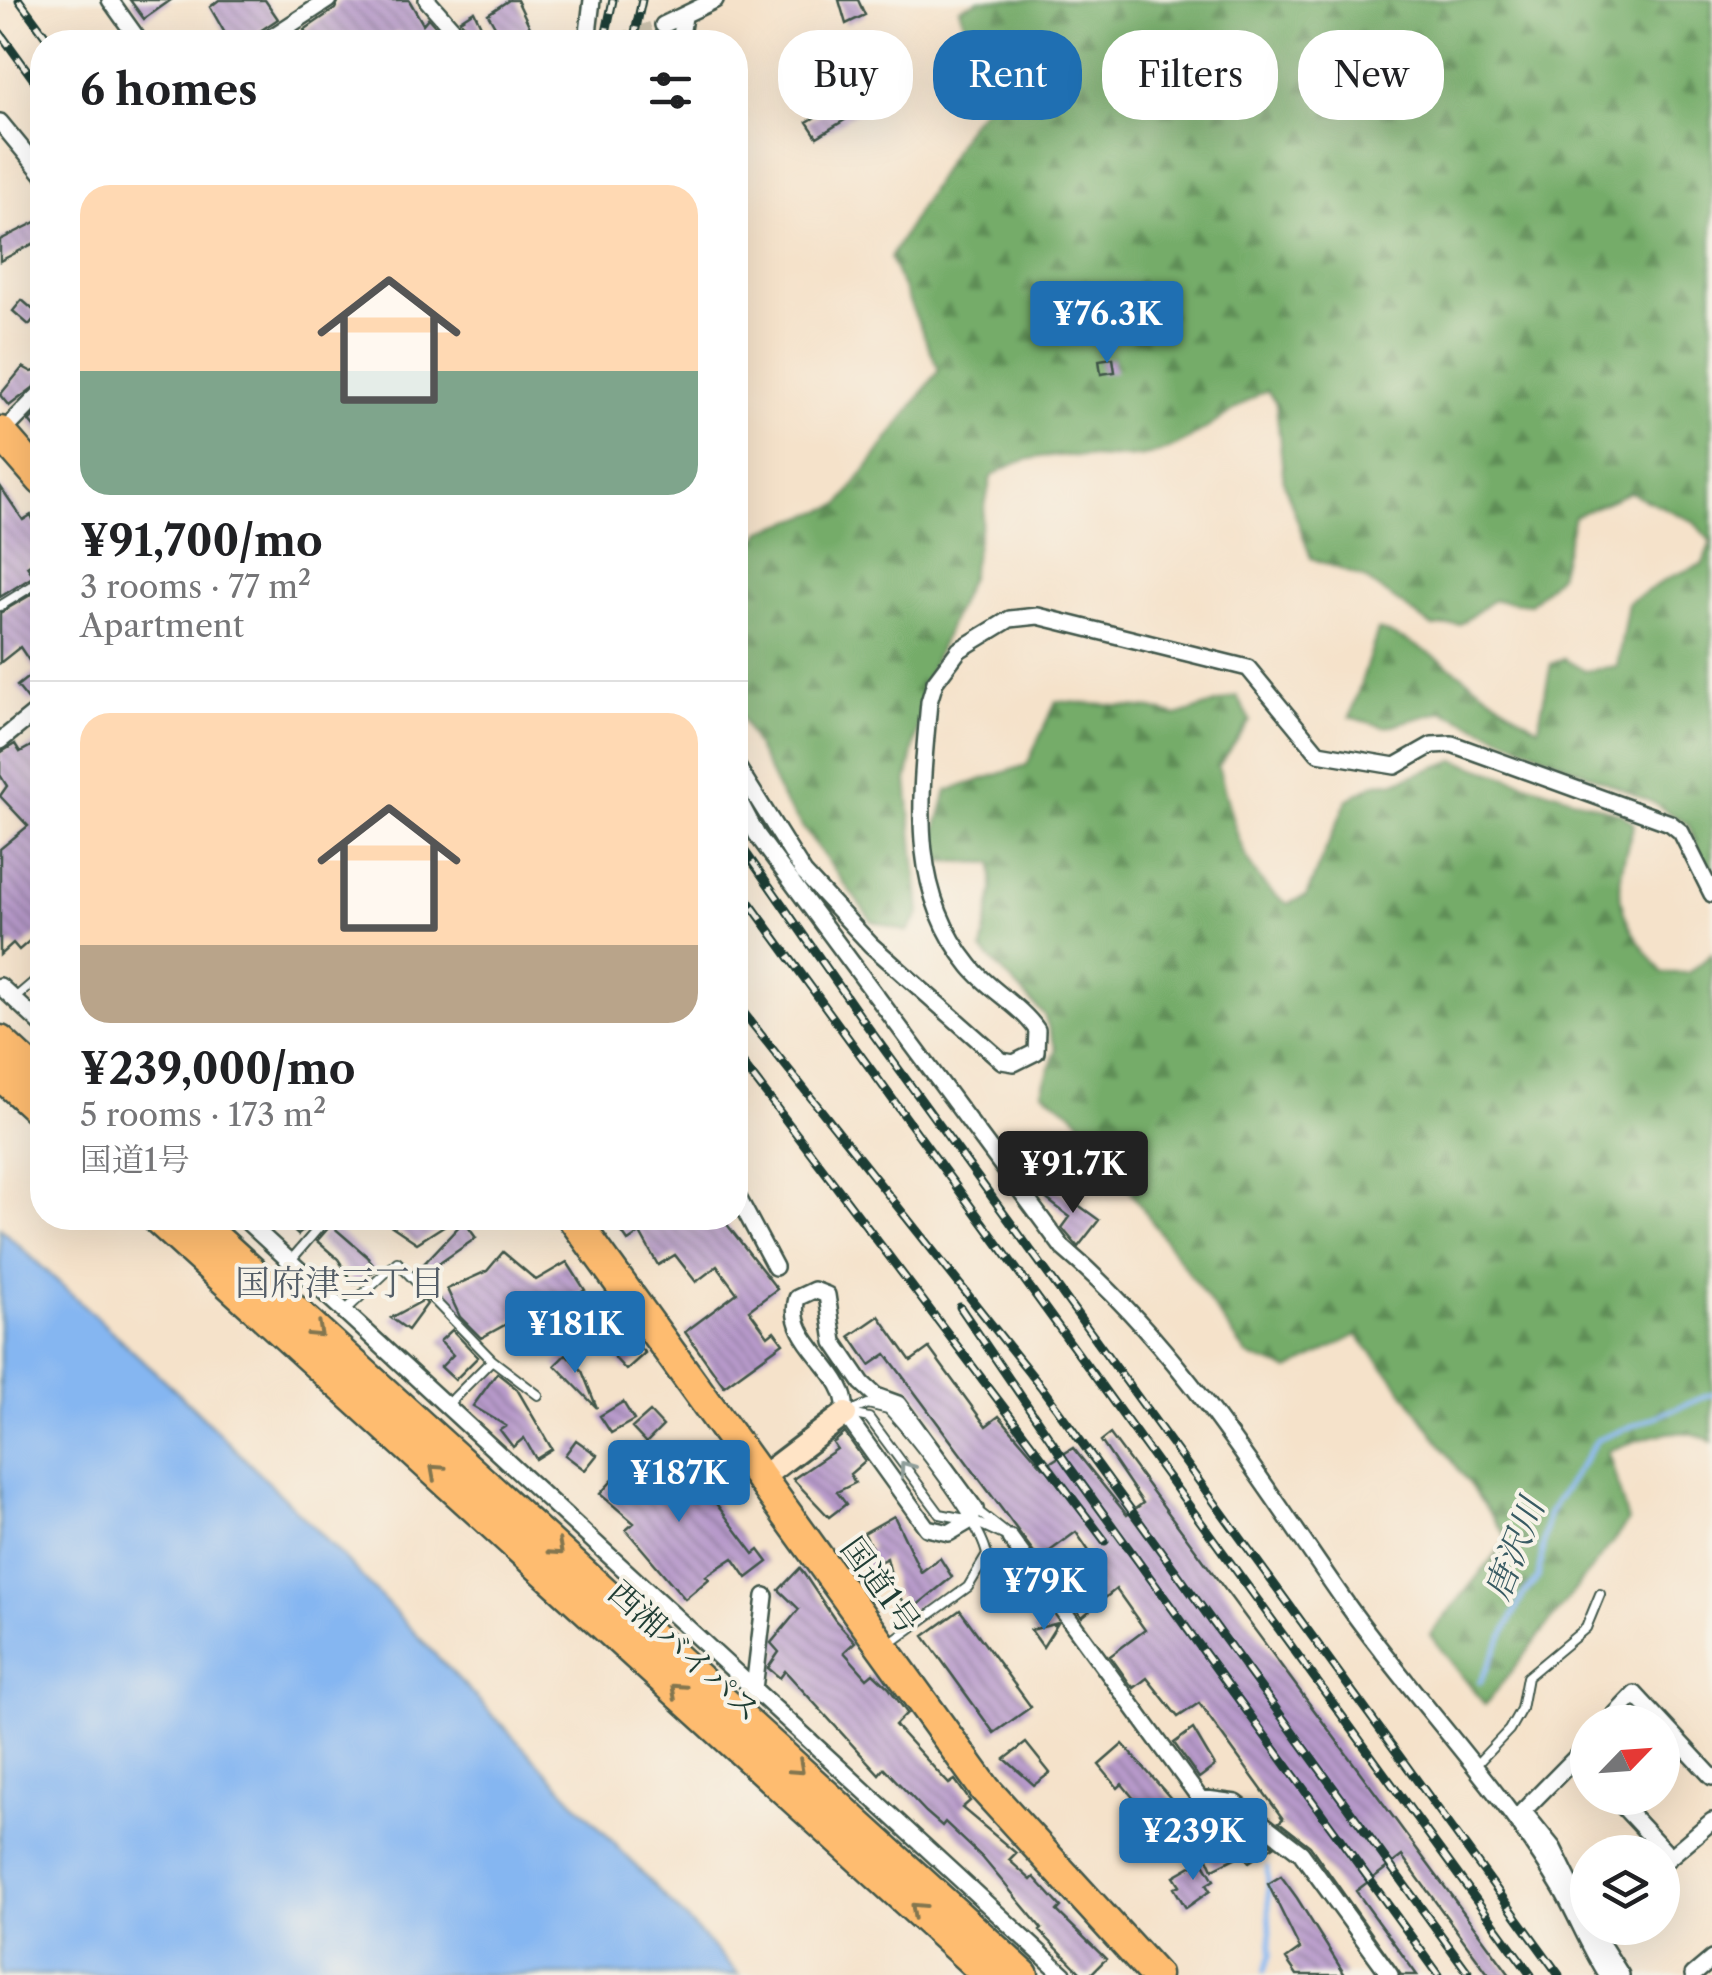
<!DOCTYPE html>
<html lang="en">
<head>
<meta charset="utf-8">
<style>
	body { margin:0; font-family:"Libre Caslon Text","Noto Serif JP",serif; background:#f2f2f2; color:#202124; height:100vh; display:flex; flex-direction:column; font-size:38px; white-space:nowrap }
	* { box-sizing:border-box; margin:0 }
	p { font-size:32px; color:#757577 }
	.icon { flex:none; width:55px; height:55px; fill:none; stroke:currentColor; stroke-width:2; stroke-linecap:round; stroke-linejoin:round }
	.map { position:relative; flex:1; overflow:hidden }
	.drawer { position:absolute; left:30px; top:30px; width:718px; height:1200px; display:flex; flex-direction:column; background:#fff; border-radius:40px; box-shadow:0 10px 40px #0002 }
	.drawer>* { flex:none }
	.hud { position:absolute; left:778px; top:30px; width:782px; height:90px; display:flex; gap:20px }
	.needle { width:65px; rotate:65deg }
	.tools { position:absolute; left:1570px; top:1705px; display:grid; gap:20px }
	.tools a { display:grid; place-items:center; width:110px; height:110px; border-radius:50%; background:#fff; box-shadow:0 10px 40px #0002; font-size:50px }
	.price { position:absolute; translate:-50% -85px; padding:0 22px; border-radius:10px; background:#1f6fb2; color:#fff; font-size:32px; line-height:65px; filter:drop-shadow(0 2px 5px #0008) }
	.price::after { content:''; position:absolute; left:50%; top:60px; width:30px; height:22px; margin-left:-15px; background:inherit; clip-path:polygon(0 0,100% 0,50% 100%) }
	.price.current { background:#222; color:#fff }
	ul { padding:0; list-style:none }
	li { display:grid; align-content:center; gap:20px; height:530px; padding:0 50px }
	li+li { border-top:2px solid #e0e0e0 }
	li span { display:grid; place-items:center; height:310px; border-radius:30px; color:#555 }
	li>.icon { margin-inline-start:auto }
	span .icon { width:180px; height:180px; fill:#fffc; stroke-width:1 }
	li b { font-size:42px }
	h2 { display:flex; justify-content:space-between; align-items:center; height:120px; padding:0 50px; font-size:42px }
	.tag { padding:0 35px; border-radius:40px; background:#fff; box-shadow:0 10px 40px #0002; font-size:35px; line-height:90px }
	.tag.current { background:#1f6fb2; color:#fff }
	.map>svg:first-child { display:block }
	.forest { fill:url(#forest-firs); stroke:#4a744e; stroke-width:2.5 }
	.water { fill:#85b6f1; stroke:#527a92; stroke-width:2.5 }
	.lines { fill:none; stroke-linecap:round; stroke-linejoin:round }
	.stream { stroke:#85b6f1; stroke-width:5 }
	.building { fill:url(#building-back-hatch) }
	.street-tunnel { stroke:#cac1ac; stroke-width:15; stroke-dasharray:15 8; stroke-linecap:butt }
	.lane-casing { stroke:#3f564a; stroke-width:12 }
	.street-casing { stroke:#3f564a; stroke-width:20 }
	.secondary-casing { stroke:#3f564a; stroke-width:28 }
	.highway-casing { stroke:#3f564a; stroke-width:35 }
	.lane { stroke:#fff; stroke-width:8 }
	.street { stroke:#fff; stroke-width:15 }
	.secondary { stroke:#ffe4c6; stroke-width:22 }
	.highway { stroke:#febc70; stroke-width:30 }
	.rail-casing { stroke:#1f3d34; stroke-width:9 }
	.rail { stroke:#f7f3e8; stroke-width:5; stroke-dasharray:15; stroke-linecap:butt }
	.oneway { stroke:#83764f }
	.oneway2 { stroke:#8f9e9a }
	.labels { text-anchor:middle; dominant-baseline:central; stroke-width:8; stroke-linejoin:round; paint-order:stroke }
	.street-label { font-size:32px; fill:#1f3d34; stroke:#f7f3e8 }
	.neighbourhood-label { font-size:35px; fill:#545e68; stroke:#f7f3e8 }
	.water-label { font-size:35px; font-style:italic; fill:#385b63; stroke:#f7f3e8 }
</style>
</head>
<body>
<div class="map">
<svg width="1712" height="1975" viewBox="0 0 1712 1975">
	<defs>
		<pattern id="forest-firs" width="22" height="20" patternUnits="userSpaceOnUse" patternTransform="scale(2.5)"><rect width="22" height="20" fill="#74ac69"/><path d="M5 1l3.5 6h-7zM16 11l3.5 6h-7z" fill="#5f8d57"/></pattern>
		<pattern id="building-back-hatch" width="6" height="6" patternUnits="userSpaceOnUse" patternTransform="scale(2.5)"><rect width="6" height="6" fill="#b79aca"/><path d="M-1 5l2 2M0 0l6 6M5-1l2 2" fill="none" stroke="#947fa5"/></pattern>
	</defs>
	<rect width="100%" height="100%" fill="#f7f3e8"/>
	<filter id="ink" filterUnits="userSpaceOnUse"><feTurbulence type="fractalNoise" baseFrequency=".01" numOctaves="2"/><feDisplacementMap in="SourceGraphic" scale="20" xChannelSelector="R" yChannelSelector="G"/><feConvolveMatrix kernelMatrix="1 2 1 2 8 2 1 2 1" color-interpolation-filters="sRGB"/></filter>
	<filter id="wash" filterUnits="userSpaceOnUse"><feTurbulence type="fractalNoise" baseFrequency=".0048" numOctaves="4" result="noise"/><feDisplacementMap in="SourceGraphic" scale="40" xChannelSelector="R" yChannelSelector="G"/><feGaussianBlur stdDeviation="2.25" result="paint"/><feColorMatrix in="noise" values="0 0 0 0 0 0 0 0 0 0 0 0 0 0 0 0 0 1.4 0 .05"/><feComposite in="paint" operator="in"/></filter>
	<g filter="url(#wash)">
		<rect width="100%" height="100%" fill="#f5e2ca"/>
		<!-- forest -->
		<path class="forest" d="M980,0H1712V886L1688,824L1652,802L1443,711L1385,727L1350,717L1378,630C1438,648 1485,696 1538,728L1551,664L1564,659L1585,671L1617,666L1628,603L1670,577L1703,564L1711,542L1693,521L1630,492L1574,516L1559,575L1530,604L1493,600L1460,624L1433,627L1364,578L1311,558L1284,483L1276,404L1267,390C1227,410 1186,451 1143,456C1087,464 1043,440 991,477L970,577L929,673L907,781L920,913L908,932L872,921L784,802L735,704V574L762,531L840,505L939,370L890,258L969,124L991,100L959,8Z
			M1237,696L1250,721L1218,767C1233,816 1240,878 1288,904L1306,896L1347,800L1376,783L1395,782L1455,760L1622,814L1634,824C1611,896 1614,913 1663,973H1689L1712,954V1442C1680,1421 1641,1439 1608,1451L1628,1522L1485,1705L1430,1635L1508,1539L1398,1384L1357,1335L1289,1370L1248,1356L1075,1114L1042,1091L1056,1049L1044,1015L982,950L993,891V863L941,861L932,844L947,791L1027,765L1056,701L1152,709L1177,716Z"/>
		<!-- water -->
		<path class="water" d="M0,1228L192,1406L341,1555L739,1975H0Z"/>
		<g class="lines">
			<!-- stream -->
			<path class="stream" d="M1480,1682L1524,1594L1538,1578L1548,1515L1597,1440L1712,1394
				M1264,1971L1271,1954L1267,1867"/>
		</g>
		<g id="blocks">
			<!-- building -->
			<path class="building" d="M130,0H171L144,19Z
				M219,0H265L278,19L257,33L253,42H230L210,7Z
				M339,0H409L423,24L428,18L449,42H405L398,32L379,42H312L304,30L335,9Z
				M509,0H517L537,42H504L488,14Z
				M839,0H858L865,15L846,24Z
				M474,11L482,28L472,34L460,20Z
				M861,60L869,78L851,87L864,108L817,137L807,122L824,112L813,86Z
				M967,75L972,92L954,97L949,81Z
				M42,219V239L0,261V240Z
				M22,300L38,314L29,325L13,311Z
				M1113,358L1115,372L1101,374L1099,360Z
				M23,367L32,372L42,369V381L9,406L0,395Z
				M42,408V437L29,421Z
				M0,486L23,520L31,515L42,539V556L27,566L34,576L0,597Z
				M39,590L42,696L30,702L17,686L36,671L20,647L0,663V613Z
				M42,740V930L19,950L13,943L0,955V849L28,826L0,796L7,786L0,775V753L15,744L20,752Z
				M1052,1186L1099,1220L1078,1247L1062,1228L1070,1217L1044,1197Z
				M280,1218H318L298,1235Z
				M380,1218H456L417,1243Z
				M612,1218H636L641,1224L653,1218H722L777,1289L749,1310L768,1336L774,1331L783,1343L724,1386L685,1332L737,1293L717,1266L696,1282L675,1255L658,1265L640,1233L628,1241Z
				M464,1221L476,1238L424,1274L419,1269Z
				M331,1225L368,1257L376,1270L354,1284L338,1259L317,1241Z
				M503,1252L536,1280L567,1262L585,1290L536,1321L552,1299L481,1338L460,1317L447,1289L487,1271Z
				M424,1300L427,1304L408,1330L391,1318Z
				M879,1316L911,1361L929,1348L986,1426L999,1416L1043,1467L1073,1448L1127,1515L1143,1503L1101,1441L1110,1434L1510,1975H1489L1402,1856L1356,1891L1417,1975H1401L1310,1846L1279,1822L1283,1819L1199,1703L1178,1717L1147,1678L1134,1688L1130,1684L1110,1656L1145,1630L1116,1589L1082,1617L1057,1583L1093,1557L1076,1532L1039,1559L886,1354L870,1365L850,1336Z
				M452,1330L478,1357L455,1380L441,1367L453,1355L440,1341Z
				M632,1340L645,1353L626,1370L614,1357Z
				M566,1354L582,1371L597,1408L555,1365Z
				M497,1373L517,1389L552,1449L536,1459L524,1438L513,1447L500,1430L506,1426L473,1406Z
				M623,1402L634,1420L611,1433L600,1416Z
				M650,1412L663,1426L646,1443L632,1428Z
				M845,1433L865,1461L850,1474L855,1483L837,1492L846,1504L829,1517L793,1479L837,1449L833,1443Z
				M576,1440L597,1455L585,1470L565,1455Z
				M649,1448L677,1480L690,1469L754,1554L759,1550L768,1562L747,1578L733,1558L706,1576L709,1579L685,1599L626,1530L634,1523L600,1494L620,1472L644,1491L629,1465Z
				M894,1516L921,1572L940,1558L952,1577L910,1611L895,1591L887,1558L868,1568L860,1554L872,1548L864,1533Z
				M800,1568L835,1620L855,1642L844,1652L867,1678L873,1673L889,1688L907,1713L895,1725L949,1784L955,1780L970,1801L962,1808L1016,1853L1009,1860L1031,1880L1034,1877L1061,1907L1057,1911L1106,1959L1090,1975H1083L1040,1931L1042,1929L982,1857L945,1822L942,1826L926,1812L884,1768L879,1774L785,1671L780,1678L768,1668L779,1652L771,1643L799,1609L779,1590Z
				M960,1610L1031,1707L994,1733L924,1636Z
				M1058,1623L1043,1647L1031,1630Z
				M1193,1729L1215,1766L1199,1778L1174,1743Z
				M1026,1743L1050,1773L1034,1785L1005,1759Z
				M1123,1744L1181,1810L1157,1827L1122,1784L1118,1788L1099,1765Z
				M1224,1813L1232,1814L1257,1838L1260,1836L1274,1846L1249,1862L1243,1854L1213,1869L1195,1829L1204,1823L1223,1847H1234L1239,1835Z
				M1202,1860L1214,1880L1206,1885L1210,1891L1186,1908L1174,1888L1180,1885L1174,1876Z
				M1281,1876L1297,1898L1345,1975H1297L1286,1959L1300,1949L1268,1884Z"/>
		</g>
	</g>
	<g filter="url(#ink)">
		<use href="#blocks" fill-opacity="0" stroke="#3f564a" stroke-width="2.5"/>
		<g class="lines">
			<!-- street-tunnel -->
			<path class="street-tunnel" d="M616,42L663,25"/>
			<!-- lane casing -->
			<g class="lane-casing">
				<path id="lane" d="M0,606L42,580
					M15,998L42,975
					M291,1260L327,1218
					M346,1310L397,1262L492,1360L538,1395
					M448,1404L492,1360
					M849,1412L868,1404L888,1409C913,1436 981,1522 987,1555L968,1587L888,1645
					M850,1414L869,1418L940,1514L971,1520L1010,1538
					M975,1509L1007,1534
					M1474,1767L1509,1730L1521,1709L1527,1677L1586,1628L1600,1594"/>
			</g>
			<!-- street casing -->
			<g class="street-casing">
				<path id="street" d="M110,0L140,42
					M427,0L464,42
					M663,25L715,0
					M264,42L328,0
					M587,42L592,0
					M680,42L684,17
					M0,122L42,173
					M2,433L42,392
					M0,741L42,707
					M735,763L804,873L871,945L1002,1061L1014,1063L1036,1052L1037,1030C1020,1005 989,990 970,966C907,889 921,794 929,702L935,682L959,650L1010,619L1038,616L1248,668L1318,753L1395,766L1432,745L1452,744L1670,823L1681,832L1712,894
					M735,793L757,835L1063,1248C1179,1346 1259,1479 1346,1603C1414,1699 1500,1786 1561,1888C1577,1916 1589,1947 1607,1975
					M0,986L42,1025
					M735,1192L775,1267
					M243,1218L1064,1975
					M814,1290L827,1295L834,1342L862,1383L876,1396L898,1404L975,1509L971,1520L949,1533L927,1528L845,1414C851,1370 784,1344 797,1298Z
					M1010,1538L1228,1837
					M754,1689L765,1596
					M1608,1722L1635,1694L1712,1777
					M1588,1745L1523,1811L1553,1848L1588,1919
					M1199,1798L1236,1803L1301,1853L1390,1975
					M1615,1798L1670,1857
					M1665,1861L1712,1821
					M1591,1928L1621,1975
					M1693,1975L1712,1959"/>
			</g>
			<!-- secondary casing -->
			<g class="secondary-casing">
				<path id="secondary" d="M761,1478L845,1414"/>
			</g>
			<!-- highway casing -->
			<g class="highway-casing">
				<path id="highway" d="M0,432L42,480
					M0,1041L42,1080
					M0,1074L42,1113
					M157,1218L988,1975
					M193,1218L1023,1975
					M573,1218L985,1789L1155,1975"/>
			</g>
			<!-- lane -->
			<use href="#lane" class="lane"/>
			<!-- street -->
			<use href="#street" class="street"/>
			<!-- secondary -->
			<use href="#secondary" class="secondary"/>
			<!-- highway -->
			<use href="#highway" class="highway"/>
			<!-- rail casing -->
			<g class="rail-casing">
				<path id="rail" d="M19,0L50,42
					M0,33L42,91
					M604,42L613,0
					M633,42L642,0
					M735,837L865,1023L1559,1975
					M735,883L1531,1975
					M735,1002L1042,1388L1470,1975
					M735,1053L1105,1541
					M960,1307L1068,1465L1439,1975"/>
			</g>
			<!-- rail -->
			<use href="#rail" class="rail"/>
		</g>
		<!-- one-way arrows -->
		<defs><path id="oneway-chevron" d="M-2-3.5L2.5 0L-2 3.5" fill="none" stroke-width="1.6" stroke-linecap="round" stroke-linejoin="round" transform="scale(2.5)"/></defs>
		<g class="oneway">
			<use href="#oneway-chevron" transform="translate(317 1331) rotate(43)"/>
			<use href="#oneway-chevron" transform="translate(436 1471) rotate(-138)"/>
			<use href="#oneway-chevron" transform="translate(557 1549) rotate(42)"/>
			<use href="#oneway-chevron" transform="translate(677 1690) rotate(-138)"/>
			<use href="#oneway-chevron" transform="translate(798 1768) rotate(42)"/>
			<use href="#oneway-chevron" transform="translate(917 1909) rotate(-137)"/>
		</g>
		<use class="oneway2" href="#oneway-chevron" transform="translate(906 1468) rotate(-126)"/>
	</g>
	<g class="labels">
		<!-- street labels -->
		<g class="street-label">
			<text transform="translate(881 1585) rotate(54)">国道1号</text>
			<text transform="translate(685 1651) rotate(42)">西湘バイパス</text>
		</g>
		<!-- neighbourhood labels -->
		<g class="neighbourhood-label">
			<text x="340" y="1282">国府津三丁目</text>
		</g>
		<!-- water labels -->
		<g class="water-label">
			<text transform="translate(1514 1549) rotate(-69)">唐沢川</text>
		</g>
	</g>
</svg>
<div class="tools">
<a><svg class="needle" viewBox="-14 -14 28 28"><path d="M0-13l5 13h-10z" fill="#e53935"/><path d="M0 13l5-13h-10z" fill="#757577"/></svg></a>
<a><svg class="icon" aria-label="layers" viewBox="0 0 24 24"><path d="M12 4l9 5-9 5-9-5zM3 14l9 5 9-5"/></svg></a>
</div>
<b class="price" style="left:1107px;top:366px">¥76.3K</b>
<b class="price current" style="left:1073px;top:1216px">¥91.7K</b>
<b class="price" style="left:575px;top:1376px">¥181K</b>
<b class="price" style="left:679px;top:1525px">¥187K</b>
<b class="price" style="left:1044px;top:1633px">¥79K</b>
<b class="price" style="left:1193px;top:1883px">¥239K</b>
<div class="hud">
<a class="tag">Buy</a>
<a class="tag current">Rent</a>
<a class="tag">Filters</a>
<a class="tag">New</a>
</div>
<section class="drawer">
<h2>6 homes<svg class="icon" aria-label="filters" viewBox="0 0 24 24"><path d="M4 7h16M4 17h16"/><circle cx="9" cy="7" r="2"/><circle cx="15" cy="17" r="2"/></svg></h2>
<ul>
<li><span style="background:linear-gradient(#ffd9b3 60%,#7fa58c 0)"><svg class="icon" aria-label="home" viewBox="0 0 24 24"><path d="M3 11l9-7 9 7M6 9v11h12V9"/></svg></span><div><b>¥91,700/mo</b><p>3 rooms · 77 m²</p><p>Apartment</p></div></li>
<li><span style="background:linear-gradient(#ffd9b3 75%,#b9a48a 0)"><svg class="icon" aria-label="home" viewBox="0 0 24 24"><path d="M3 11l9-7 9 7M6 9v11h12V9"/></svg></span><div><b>¥239,000/mo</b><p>5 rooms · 173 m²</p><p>国道1号</p></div></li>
</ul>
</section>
</div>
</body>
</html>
